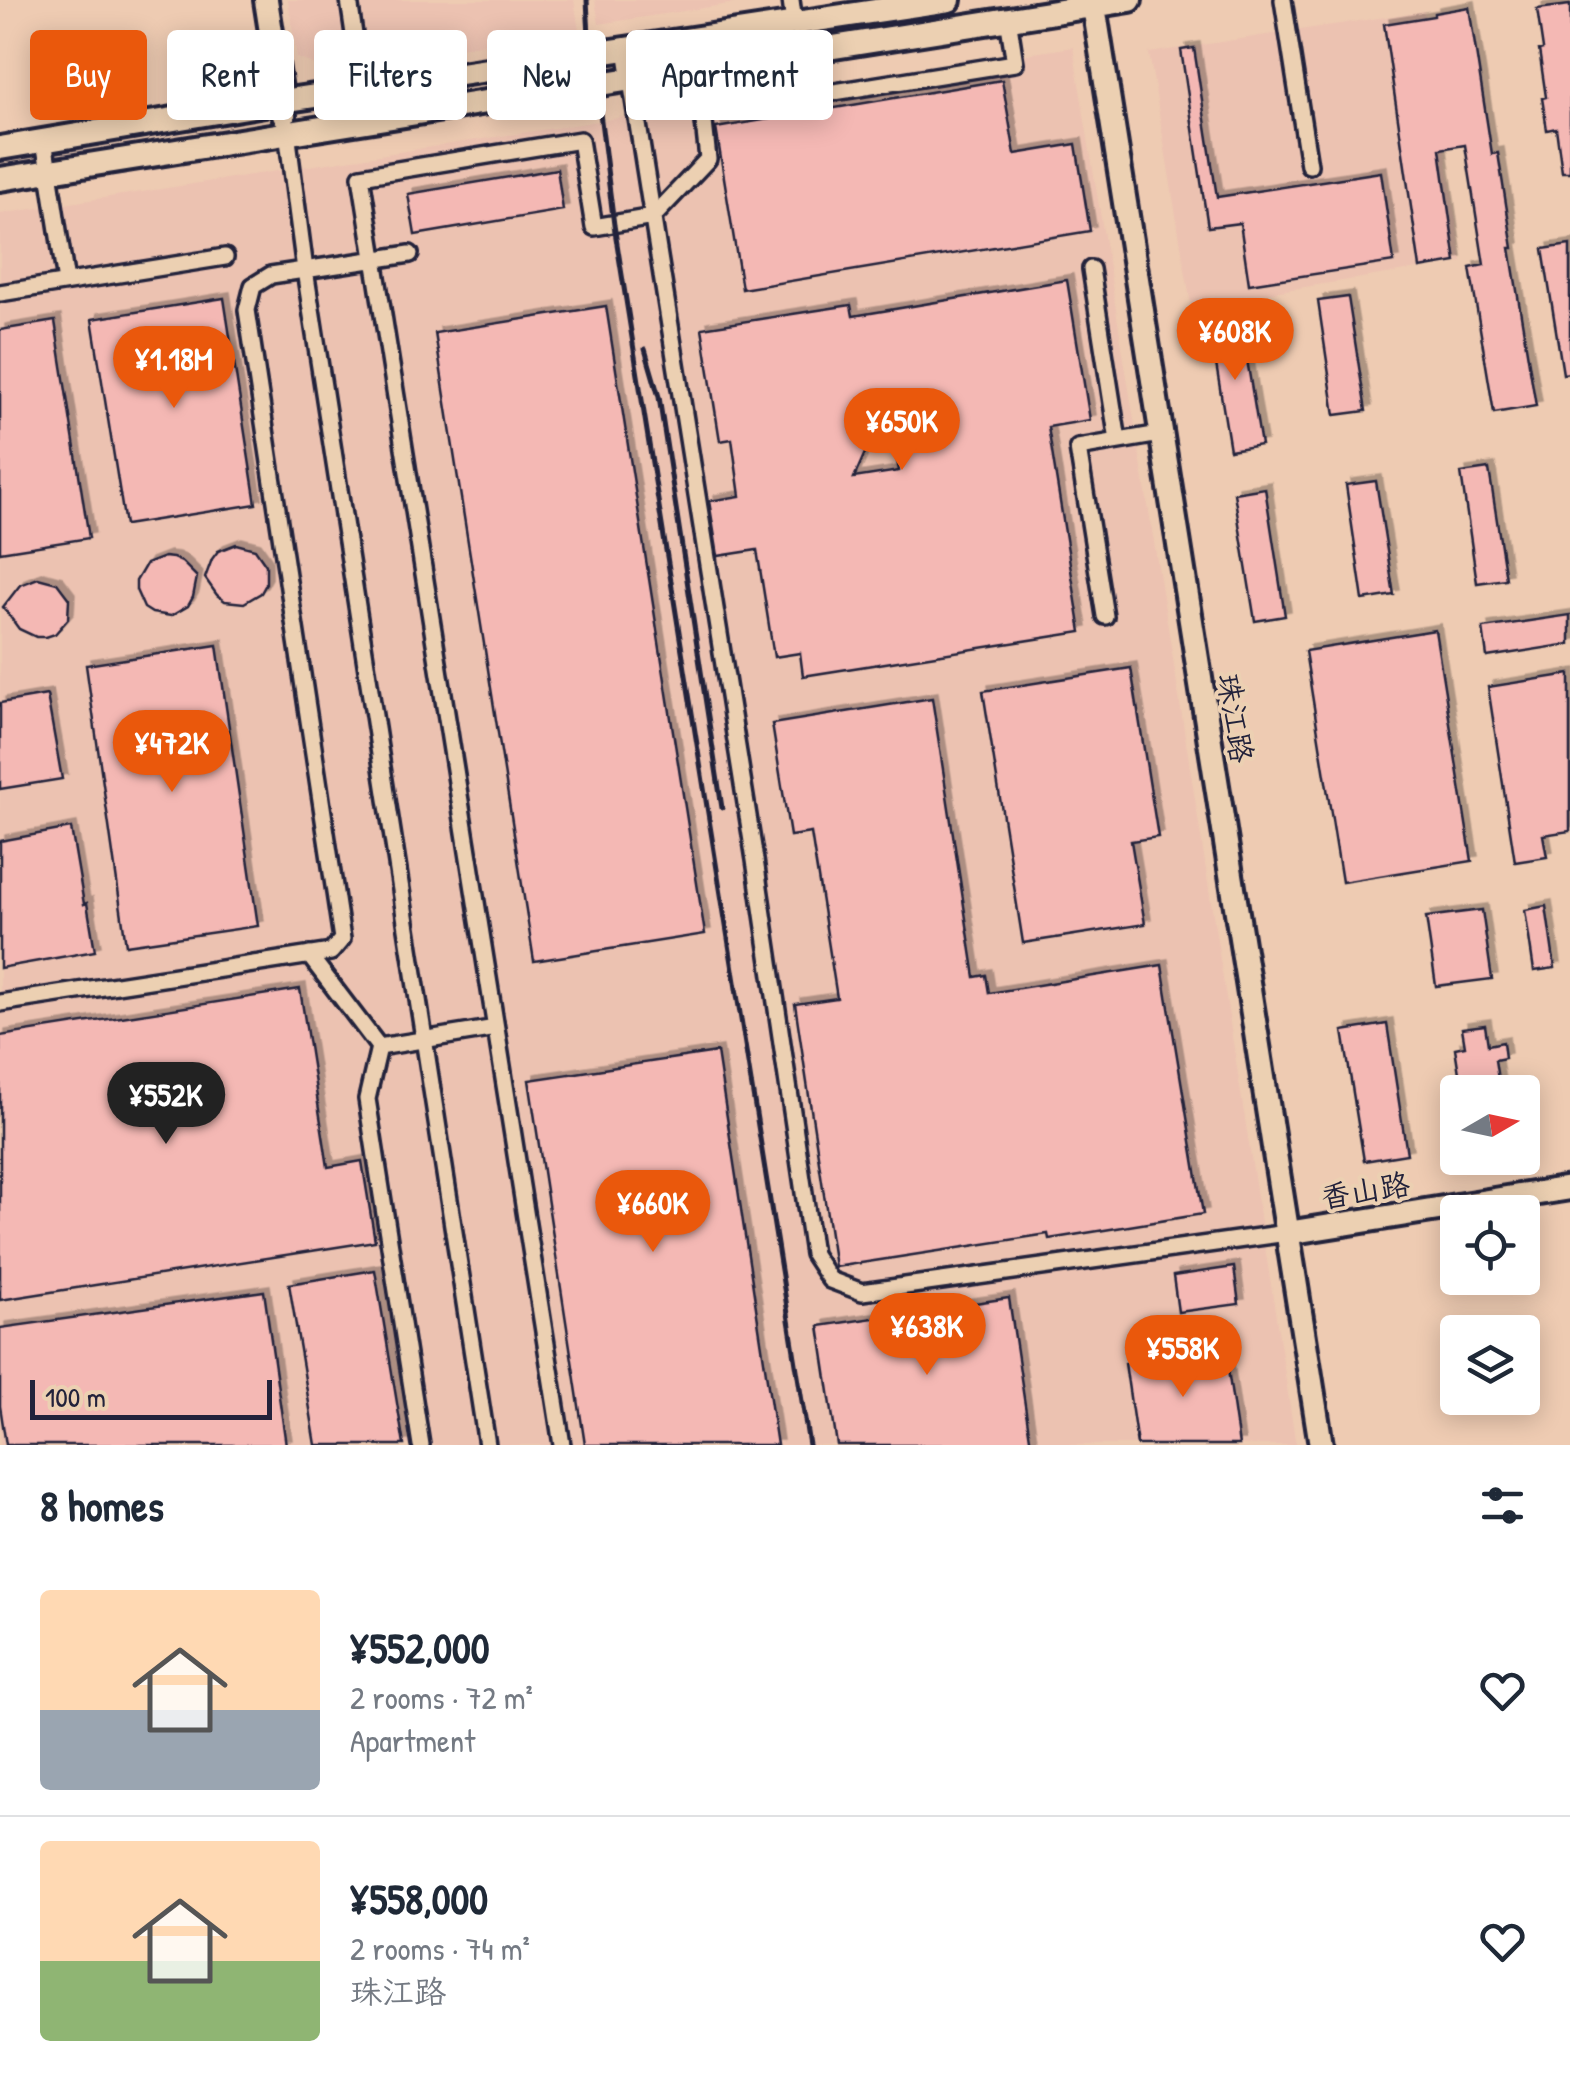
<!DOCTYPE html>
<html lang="en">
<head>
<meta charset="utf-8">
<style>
	body { margin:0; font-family:"Patrick Hand","LXGW WenKai TC",sans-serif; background:#f2f2f3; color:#1f2937; height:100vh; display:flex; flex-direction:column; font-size:38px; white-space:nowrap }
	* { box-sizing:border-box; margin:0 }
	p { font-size:32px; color:#747a83 }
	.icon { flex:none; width:55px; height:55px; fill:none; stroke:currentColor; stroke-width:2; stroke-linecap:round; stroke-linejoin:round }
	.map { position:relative; height:1445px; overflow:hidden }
	.details { display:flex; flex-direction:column; background:#fff; flex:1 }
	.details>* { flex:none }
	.top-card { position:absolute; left:30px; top:30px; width:1000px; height:90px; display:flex; gap:20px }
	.needle { width:65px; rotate:81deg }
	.fabs { position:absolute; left:1440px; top:1075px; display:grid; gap:20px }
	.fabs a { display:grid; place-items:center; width:100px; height:100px; border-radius:10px; background:#fff; box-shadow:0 5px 25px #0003; font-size:50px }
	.scale { position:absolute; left:30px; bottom:25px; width:242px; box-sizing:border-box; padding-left:10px; border:5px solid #22223b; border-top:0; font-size:28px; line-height:35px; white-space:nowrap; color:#22223b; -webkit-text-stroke:8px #ecd0b2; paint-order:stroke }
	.price { position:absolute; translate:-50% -85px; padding:0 22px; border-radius:35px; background:#ea580c; color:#fff; font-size:32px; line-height:65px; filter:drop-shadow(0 2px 5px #0008) }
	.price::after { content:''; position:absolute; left:50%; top:60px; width:30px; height:22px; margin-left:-15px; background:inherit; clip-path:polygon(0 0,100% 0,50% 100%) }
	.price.active { background:#222; color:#fff }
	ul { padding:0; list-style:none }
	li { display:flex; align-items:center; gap:30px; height:250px; padding:0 40px }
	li+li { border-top:2px solid #e0e1e3 }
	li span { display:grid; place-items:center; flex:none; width:280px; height:200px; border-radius:10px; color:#555 }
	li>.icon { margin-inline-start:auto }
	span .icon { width:120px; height:120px; fill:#fffc; stroke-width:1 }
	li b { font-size:42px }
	h2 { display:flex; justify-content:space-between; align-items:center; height:120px; padding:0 40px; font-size:42px }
	.pill { padding:0 35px; border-radius:10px; background:#fff; box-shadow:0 5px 25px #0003; font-size:35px; line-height:90px }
	.pill.active { background:#ea580c; color:#fff }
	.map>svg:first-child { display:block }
	.built { fill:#ecc2b1 }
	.building { fill:#f4b8b4; stroke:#22223b; stroke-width:2.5; fill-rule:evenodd; filter:url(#shadow) }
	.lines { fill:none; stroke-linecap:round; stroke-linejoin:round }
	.street-casing { stroke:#22223b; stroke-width:22 }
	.secondary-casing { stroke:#22223b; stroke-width:30 }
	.street { stroke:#ecd0b2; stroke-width:15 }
	.secondary { stroke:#ecd0b2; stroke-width:22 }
	.rail { stroke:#22223b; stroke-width:5 }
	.labels { text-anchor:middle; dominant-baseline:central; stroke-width:8; stroke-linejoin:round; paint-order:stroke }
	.street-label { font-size:30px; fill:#22223b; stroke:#ecd0b2 }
</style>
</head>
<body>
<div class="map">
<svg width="1570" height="1445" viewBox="0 0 1570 1445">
	<defs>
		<filter id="shadow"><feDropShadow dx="5.5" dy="-5.5" stdDeviation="0" flood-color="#0004"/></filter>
	</defs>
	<rect width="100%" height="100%" fill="#eecbb2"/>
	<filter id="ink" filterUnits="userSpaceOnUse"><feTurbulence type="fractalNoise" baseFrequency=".01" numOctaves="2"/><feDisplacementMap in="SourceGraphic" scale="20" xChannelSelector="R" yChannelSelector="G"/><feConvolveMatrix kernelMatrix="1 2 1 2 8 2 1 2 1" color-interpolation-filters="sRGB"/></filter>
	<g filter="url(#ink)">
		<!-- built -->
		<path class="built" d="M288,0H574L579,30L324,68L297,58Z
			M595,0H755L599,24Z
			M1424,11L1462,262L1191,305L1149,53Z
			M1073,47L1171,646L1296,1445H0V214Z"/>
		<!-- building -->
		<path class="building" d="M1570,5V172H1562L1556,128L1547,130L1542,98L1546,97L1539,50L1543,49L1537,9Z
			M1469,7L1492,154L1498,153L1513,248H1510L1536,406L1494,413L1470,268L1484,265L1465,145L1440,149L1456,262L1420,268L1384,24L1434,16V13Z
			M1194,48L1217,197L1381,172L1394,262L1249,284L1240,223L1208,227L1181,50Z
			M1002,80L1015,154L1076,144L1090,231L742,289L716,128Z
			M557,169L563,210L415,235L408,194Z
			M1570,245V373L1563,374L1543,249Z
			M1067,280L1090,420L1048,427L1081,632L803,676L800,653L774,657L757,550L718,556L709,501L740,496L732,439L720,441L702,328L851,305L853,316ZM887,403L899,471L854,478Z
			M1348,297L1366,411L1335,415L1318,301Z
			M224,298L256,504L125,525L92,319Z
			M606,306L705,934L534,961L435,333Z
			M1240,317L1261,445L1230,450L1209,321Z
			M55,321L89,538L0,552V330Z
			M1489,469L1506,579L1477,583L1461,473Z
			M1376,481L1394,595L1363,600L1346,485Z
			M1265,488L1285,616L1255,621L1234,493Z
			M236,544L255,549L266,565V584L261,593L244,603L225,601L217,595L205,578L212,559L218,551Z
			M164,557L173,558L182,562L197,577L193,597L188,606L171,616L152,613L144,608L136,590V581L146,564Z
			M38,578L57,583L69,599L68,619L55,634L46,637H36L19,629L3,607L20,585Z
			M1570,615V644L1487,657L1483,628Z
			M1435,630L1472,861L1342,882L1305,651Z
			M217,645L258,926L126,945L86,665Z
			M1131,668L1158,837L1131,841L1145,924L1023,943L983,691Z
			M1570,674V831L1543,835L1547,857L1515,862L1488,687Z
			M47,695L62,779L0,789V703Z
			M932,698L975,977L986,975L989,993L1162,965L1203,1214L1049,1239L1048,1234L835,1267L795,1004L837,998L811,833L790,836L772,724Z
			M71,828L84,904L87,903L95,951L0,968V841Z
			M1546,906L1555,968L1534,971L1525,910Z
			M1482,910L1492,979L1436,986L1426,917Z
			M300,989L328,1167L362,1161L375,1241L0,1300V1036Z
			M1387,1024L1407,1154L1364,1161L1343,1031Z
			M1485,1025L1488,1045L1503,1042L1505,1058L1495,1060L1500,1092H1462L1455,1048L1465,1046L1462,1028Z
			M717,1052L777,1445H585L529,1080Z
			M1234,1267L1239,1304L1178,1312L1173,1276Z
			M375,1270L404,1445H316L289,1284Z
			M264,1291L286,1445H6L0,1406V1328Z
			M1009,1298L1031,1445H837L819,1326Z
			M1225,1349L1239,1445H1137L1125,1363Z"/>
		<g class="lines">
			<!-- street casing -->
			<g class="street-casing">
				<path id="street" d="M349,0L362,89
					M791,0L794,23
					M1283,0L1309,165
					M626,49L755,860L813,1254L830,1280L862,1292L1287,1233
					M287,132L305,270L487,1445
					M44,140L66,282
					M1091,269L1118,441
					M0,293L225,257
					M1105,616L1078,448L1160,434
					M309,955L379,1047L496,1028
					M0,1003L331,952L342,939L247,310L253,286L271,275L410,254
					M379,1047L367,1099L421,1445
					M562,1445L361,176L580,140L594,227L653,217L708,159L703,113L1015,63L1008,18"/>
			</g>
			<!-- secondary casing -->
			<g class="secondary-casing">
				<path id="secondary" d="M266,0L284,115
					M1093,0L1321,1445
					M0,148L282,101L949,0
					M0,179L1130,0
					M1287,1233L1570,1188"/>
			</g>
			<!-- street -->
			<use href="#street" class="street"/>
			<!-- secondary -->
			<use href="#secondary" class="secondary"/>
			<!-- rail -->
			<path class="rail" d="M587,0L590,54L599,105L614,225L809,1445
				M645,349L659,397L722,808"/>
		</g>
	</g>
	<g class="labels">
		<!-- street labels -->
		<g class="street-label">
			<text transform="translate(1236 718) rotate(81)">珠江路</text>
			<text transform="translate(1365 1190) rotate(-9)">香山路</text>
		</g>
	</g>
</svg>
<div class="fabs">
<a><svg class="needle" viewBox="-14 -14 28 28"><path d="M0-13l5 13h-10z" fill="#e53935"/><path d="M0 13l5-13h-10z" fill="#747a83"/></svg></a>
<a><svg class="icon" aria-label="locate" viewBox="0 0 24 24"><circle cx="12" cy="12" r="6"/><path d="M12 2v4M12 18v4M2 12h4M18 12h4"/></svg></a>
<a><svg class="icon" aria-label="layers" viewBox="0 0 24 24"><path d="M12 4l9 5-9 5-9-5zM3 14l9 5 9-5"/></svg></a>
</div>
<div class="scale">100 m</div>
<b class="price" style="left:1235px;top:383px">¥608K</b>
<b class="price" style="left:174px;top:411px">¥1.18M</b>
<b class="price" style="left:902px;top:473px">¥650K</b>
<b class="price" style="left:172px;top:795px">¥472K</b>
<b class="price active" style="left:166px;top:1147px">¥552K</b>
<b class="price" style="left:653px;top:1255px">¥660K</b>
<b class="price" style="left:927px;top:1378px">¥638K</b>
<b class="price" style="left:1183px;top:1400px">¥558K</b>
<div class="top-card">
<a class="pill active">Buy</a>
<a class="pill">Rent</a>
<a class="pill">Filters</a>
<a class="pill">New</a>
<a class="pill">Apartment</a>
</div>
</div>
<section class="details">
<h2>8 homes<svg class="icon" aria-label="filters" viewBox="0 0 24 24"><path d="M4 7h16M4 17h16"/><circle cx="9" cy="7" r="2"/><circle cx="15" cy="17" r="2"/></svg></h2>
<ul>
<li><span style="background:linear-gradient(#ffd9b3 60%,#9aa5b1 0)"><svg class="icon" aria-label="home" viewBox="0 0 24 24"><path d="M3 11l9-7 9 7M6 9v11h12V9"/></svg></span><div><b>¥552,000</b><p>2 rooms · 72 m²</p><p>Apartment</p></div><svg class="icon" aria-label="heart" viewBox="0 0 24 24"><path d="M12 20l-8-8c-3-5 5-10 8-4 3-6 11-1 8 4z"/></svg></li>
<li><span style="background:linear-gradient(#ffd9b3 60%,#8fb573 0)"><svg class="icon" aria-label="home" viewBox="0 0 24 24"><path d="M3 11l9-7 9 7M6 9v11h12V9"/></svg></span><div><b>¥558,000</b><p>2 rooms · 74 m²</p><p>珠江路</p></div><svg class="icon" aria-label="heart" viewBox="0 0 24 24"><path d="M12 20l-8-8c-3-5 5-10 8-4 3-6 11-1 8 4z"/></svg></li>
</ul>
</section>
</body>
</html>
